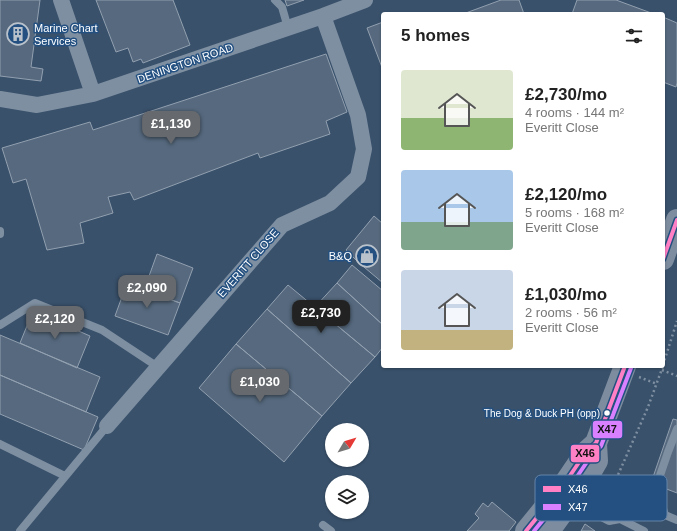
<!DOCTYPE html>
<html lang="en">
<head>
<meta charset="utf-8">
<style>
	body { margin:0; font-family:Helvetica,sans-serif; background:#f6f6f6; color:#222; height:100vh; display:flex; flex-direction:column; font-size:15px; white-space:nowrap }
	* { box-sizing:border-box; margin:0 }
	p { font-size:13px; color:#767676 }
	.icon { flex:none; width:22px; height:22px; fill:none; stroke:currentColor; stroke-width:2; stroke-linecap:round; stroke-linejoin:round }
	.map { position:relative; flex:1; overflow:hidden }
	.drawer { position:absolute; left:381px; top:12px; width:284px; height:356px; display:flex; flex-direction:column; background:#fff; border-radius:4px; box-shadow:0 1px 3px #0004 }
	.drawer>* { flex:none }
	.needle { width:26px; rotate:52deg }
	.buttons { position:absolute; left:325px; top:423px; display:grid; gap:8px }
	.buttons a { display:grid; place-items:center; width:44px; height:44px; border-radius:50%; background:#fff; box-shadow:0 1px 3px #0004; font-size:20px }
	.price { position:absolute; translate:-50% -34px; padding:0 9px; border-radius:8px; background:#666a6e; color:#fff; font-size:13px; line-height:26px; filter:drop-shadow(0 1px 2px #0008) }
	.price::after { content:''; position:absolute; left:50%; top:24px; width:12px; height:9px; margin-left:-6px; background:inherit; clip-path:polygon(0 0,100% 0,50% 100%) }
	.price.selected { background:#222; color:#fff }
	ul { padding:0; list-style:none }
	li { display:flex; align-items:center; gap:12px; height:100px; padding:0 20px }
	li span { display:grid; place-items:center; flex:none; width:112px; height:80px; border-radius:4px; color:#555 }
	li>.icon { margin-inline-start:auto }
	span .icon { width:48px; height:48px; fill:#fffc; stroke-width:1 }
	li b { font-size:17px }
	h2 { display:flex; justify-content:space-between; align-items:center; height:48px; padding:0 20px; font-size:17px }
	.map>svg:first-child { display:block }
	.building { fill:#56697e; stroke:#92a0b0 }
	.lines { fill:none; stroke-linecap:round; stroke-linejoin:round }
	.path { stroke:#7e8fa1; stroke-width:2.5; stroke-dasharray:2 3; stroke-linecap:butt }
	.service { stroke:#7e8fa1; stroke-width:8 }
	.minor { stroke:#7e8fa1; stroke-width:16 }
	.primary { stroke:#7d8d9f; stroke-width:22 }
	.bus-1-casing { stroke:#235081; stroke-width:7 }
	.bus-2-casing { stroke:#235081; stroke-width:7 }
	.bus-1 { stroke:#ff80c5; stroke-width:4 }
	.bus-2 { stroke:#d880ff; stroke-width:4 }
	.bus-dot { fill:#fff; stroke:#235081; stroke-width:1.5 }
	.labels { text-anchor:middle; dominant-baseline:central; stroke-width:3; stroke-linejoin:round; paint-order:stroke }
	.bus-label { font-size:10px; fill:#fff; stroke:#235081; text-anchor:end }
	.poi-label { font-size:11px; fill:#fff; stroke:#235081; text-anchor:start }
	.street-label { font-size:11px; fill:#fff; stroke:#235081 }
	.key { fill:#235081; stroke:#6584a7; stroke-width:1 }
	.key-label { font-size:11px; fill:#fff }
	.line-badge { stroke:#235081; stroke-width:1.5 }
	.pale-badge-label { font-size:11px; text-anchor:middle; font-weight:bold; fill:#111 }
</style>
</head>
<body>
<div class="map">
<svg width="677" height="531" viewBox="0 0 677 531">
	<rect width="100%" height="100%" fill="#39516b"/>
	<!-- building -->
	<path class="building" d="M0,0H40L31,67L43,69L41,81L0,76Z
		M96,0H173L190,45L143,63L141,59L133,62L128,48L116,52Z
		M285,0H304L287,6Z
		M501,0H519L524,14H463Z
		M577,0H616L654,14H572Z
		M663,17L677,23V83L676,87L663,82Z
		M383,22V70L367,28Z
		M326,54L347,112L326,121L330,134L260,158L258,153L134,200L130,192L108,197L113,213L80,223L84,243L47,250L26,179L13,183L2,148L90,122L93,130Z
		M374,216L383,224V283L358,262L346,250Z
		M157,254L193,268L180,303L144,290Z
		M352,265L383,291V325L337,283Z
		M127,283L180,303L168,335L115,316Z
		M337,283L383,325V347L375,357L315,307Z
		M288,285L375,357L351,383L267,309Z
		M267,309L351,383L322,416L236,344Z
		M33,311L90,336L77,368L20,343Z
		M0,335L100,377L86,412L0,375Z
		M236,344L322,416L284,462L199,388Z
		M0,375L98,417L84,450L0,414Z
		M673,419L677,420V493L651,483Z
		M492,502L516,522L509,531H467L479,518L475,514L483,503L488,507Z
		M585,524L595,531H581Z"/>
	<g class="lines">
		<!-- path -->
		<path class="path" d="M663,365L677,321
			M662,370L677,376
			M639,377L657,384
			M610,493L648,407L663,366"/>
		<!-- service -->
		<path class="service" d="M275,0L282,7L288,28
			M0,231V234
			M0,325L35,303L102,330L158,367
			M677,429L668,452L656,487L665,515L677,520
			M0,444L65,476
			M581,487L588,489L611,504L620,519L644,531
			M575,498L586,509L609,521L620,519
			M323,525L331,531
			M20,531L107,426"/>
		<!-- minor -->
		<path class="minor" d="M61,0L93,94
			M0,99L37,105L93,94L323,16L365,0
			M107,426L282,225L330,203L358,177L364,149L358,115L323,16"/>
		<!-- primary -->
		<path class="primary" d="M663,259L677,220
			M526,531L565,483L586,452L596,443L625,366
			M549,531L586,480L597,461L596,444"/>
		<!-- bus-1 casing -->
		<g class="bus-1-casing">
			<path id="bus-1" d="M663,259L677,220
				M526,531L565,483L586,452L596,443L625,366"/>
		</g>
		<!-- bus-2 casing -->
		<g class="bus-2-casing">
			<path id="bus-2" d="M534,531L570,487L591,456L601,446L631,368"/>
		</g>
		<!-- bus-1 -->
		<use href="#bus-1" class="bus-1"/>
		<!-- bus-2 -->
		<use href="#bus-2" class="bus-2"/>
	</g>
	<!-- icons -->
	<defs>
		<g id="building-ring" transform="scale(1.15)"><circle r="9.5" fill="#235081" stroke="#bac2cb" stroke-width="1.5"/><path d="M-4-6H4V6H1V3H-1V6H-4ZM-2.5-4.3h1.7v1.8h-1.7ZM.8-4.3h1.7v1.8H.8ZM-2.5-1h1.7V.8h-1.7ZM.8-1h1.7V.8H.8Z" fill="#bac2cb"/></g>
		<g id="shop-ring" transform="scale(1.15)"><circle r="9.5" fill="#235081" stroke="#bac2cb" stroke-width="1.5"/><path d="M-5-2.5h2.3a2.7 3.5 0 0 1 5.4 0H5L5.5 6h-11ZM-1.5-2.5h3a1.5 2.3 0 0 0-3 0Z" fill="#bac2cb"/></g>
	</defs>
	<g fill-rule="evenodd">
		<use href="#building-ring" x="18" y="34"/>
		<use href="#shop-ring" x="367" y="256"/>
	</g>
	<!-- markers -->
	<circle class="bus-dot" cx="607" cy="413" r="3.5"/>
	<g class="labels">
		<!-- bus labels -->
		<g class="bus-label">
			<text x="600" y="413">The Dog &amp; Duck PH (opp)</text>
		</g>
		<!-- poi labels -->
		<g class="poi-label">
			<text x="34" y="28">Marine Chart<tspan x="34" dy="13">Services</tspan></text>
			<text x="352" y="256" text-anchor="end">B&amp;Q</text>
		</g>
		<!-- street labels -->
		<g class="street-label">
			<text transform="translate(185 63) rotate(-19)">DENINGTON ROAD</text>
			<text transform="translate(248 263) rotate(-49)">EVERITT CLOSE</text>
		</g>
	</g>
	<!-- legend -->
	<rect x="535" y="475" width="132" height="46" rx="6" class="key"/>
	<rect x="543" y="486" width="18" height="6" fill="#ff80c5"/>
	<rect x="543" y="504" width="18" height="6" fill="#d880ff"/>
	<g class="key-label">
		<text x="568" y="493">X46</text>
		<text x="568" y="511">X47</text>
	</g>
	<g class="line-badge">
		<rect x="592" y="420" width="31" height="19" rx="4" fill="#d880ff"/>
		<rect x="570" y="444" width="30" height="19" rx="4" fill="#ff80c5"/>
	</g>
	<g class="pale-badge-label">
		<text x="607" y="433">X47</text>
		<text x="585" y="457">X46</text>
	</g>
</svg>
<div class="buttons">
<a><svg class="needle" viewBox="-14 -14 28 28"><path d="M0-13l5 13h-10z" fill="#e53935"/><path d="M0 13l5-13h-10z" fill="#767676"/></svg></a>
<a><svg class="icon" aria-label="layers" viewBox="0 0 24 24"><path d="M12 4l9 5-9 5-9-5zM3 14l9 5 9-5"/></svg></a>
</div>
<b class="price" style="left:171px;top:145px">£1,130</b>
<b class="price" style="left:147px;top:309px">£2,090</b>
<b class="price selected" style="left:321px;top:334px">£2,730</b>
<b class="price" style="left:55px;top:340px">£2,120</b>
<b class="price" style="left:260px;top:403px">£1,030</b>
<section class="drawer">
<h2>5 homes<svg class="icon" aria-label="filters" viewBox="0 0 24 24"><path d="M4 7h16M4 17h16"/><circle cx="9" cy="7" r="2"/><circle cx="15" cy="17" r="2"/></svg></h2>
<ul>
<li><span style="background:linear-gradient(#dfe7d0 60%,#8fb573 0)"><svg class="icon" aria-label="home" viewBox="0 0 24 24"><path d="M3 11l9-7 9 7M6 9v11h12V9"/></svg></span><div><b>£2,730/mo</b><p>4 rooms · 144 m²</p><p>Everitt Close</p></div></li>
<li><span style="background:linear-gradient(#a9c7e8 65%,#7fa58c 0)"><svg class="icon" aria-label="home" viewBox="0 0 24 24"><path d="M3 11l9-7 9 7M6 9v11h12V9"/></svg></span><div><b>£2,120/mo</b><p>5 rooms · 168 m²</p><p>Everitt Close</p></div></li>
<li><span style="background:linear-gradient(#c9d6e8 75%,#c2b280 0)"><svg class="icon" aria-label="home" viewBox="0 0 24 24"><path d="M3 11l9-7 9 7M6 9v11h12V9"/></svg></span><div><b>£1,030/mo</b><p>2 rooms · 56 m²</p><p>Everitt Close</p></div></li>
</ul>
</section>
</div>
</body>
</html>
